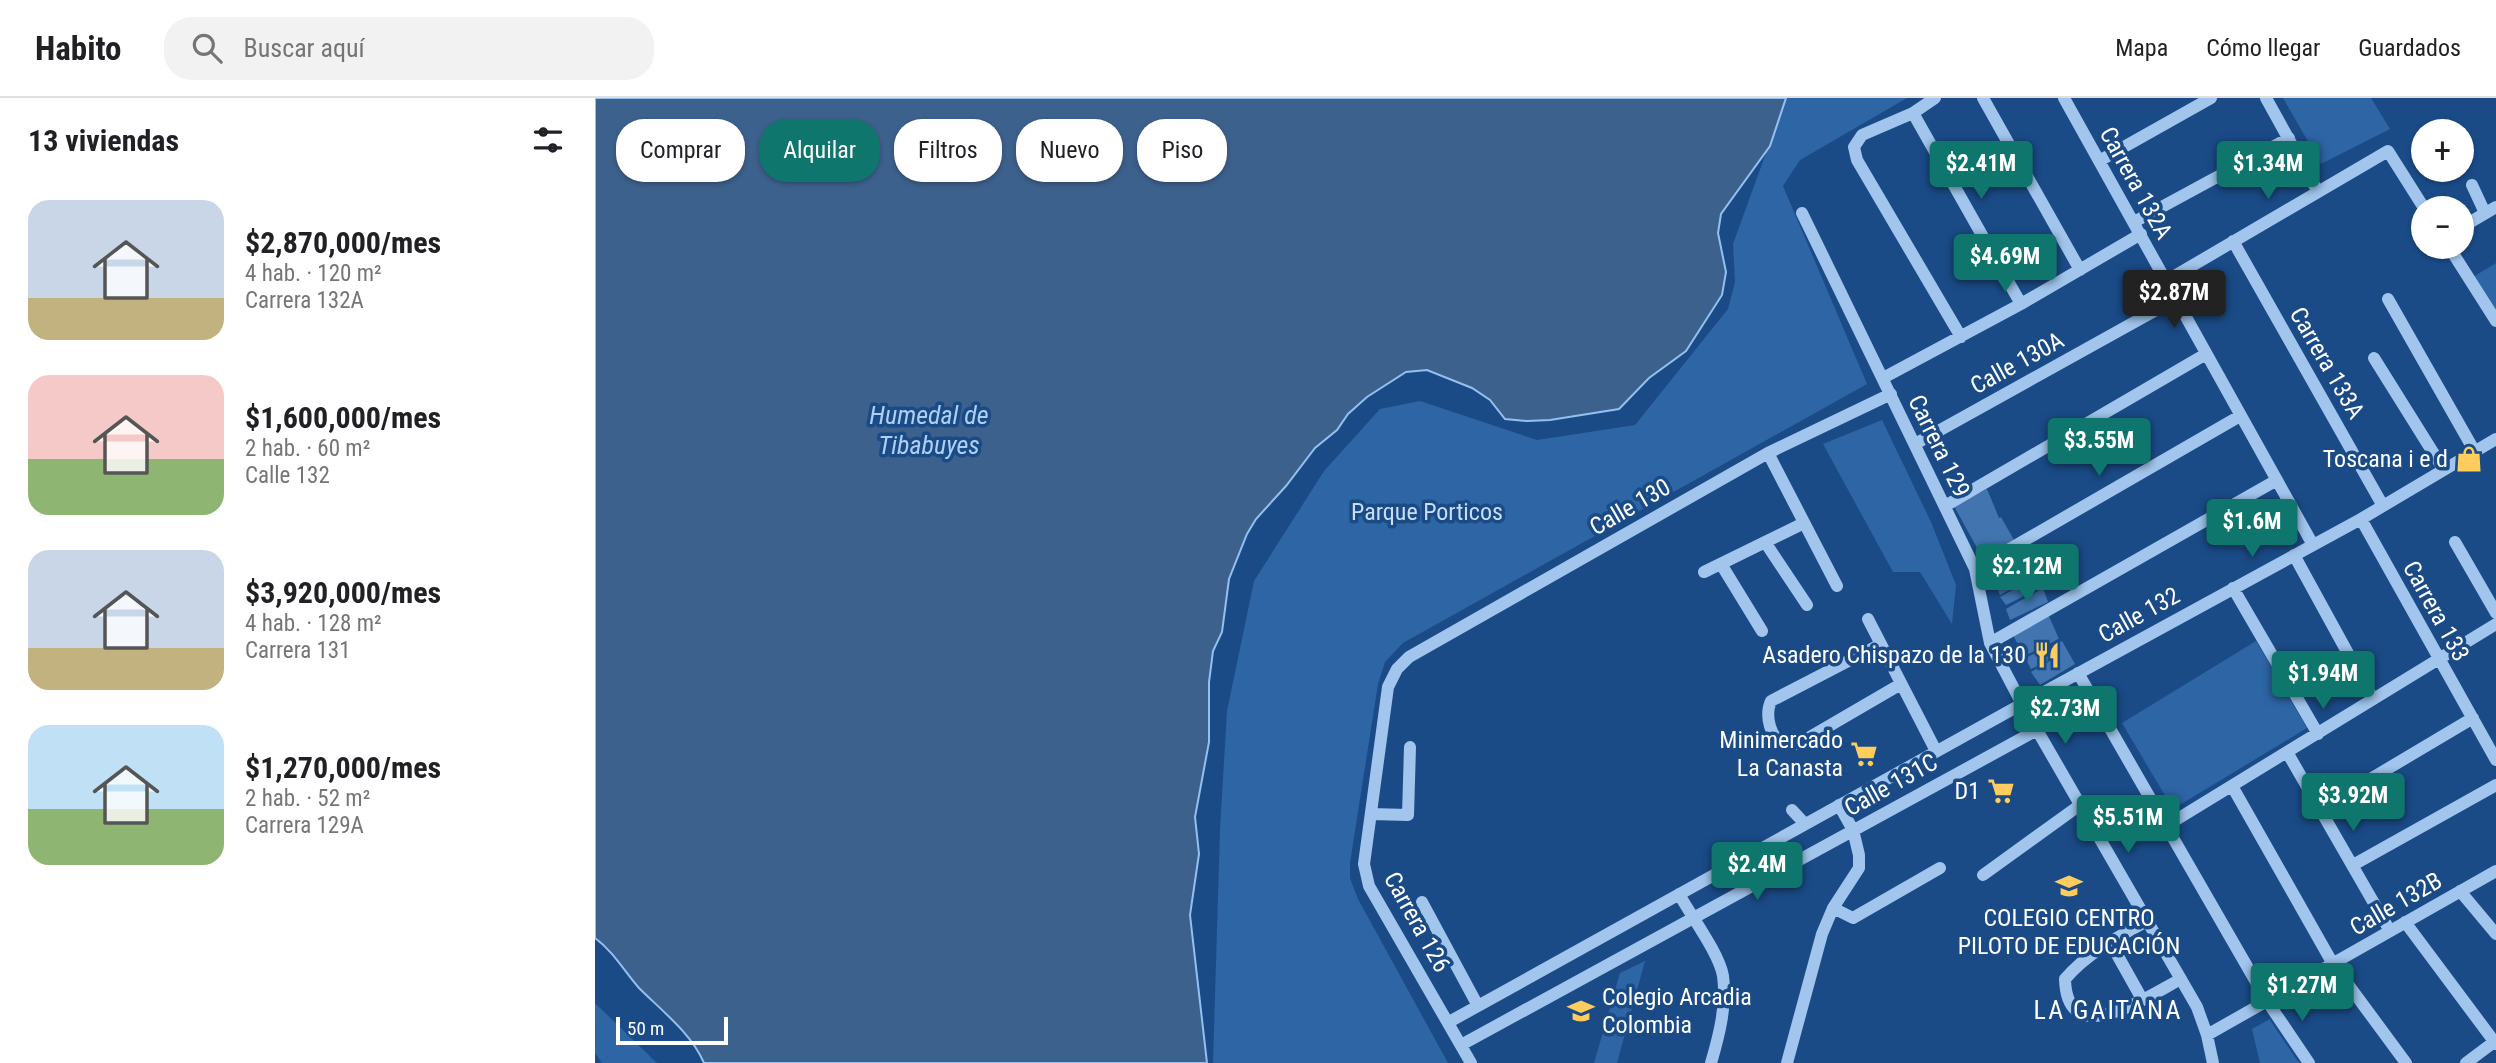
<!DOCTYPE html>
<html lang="es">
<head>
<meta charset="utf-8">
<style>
	body { margin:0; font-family:"Roboto Condensed",sans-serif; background:#f2f2f2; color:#202124; height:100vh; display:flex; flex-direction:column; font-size:26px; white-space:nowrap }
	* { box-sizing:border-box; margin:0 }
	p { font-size:23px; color:#757577 }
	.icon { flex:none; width:38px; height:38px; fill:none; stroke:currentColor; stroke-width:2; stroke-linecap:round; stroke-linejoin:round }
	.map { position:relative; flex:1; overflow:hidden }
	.sheet { display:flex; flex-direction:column; background:#fff; width:595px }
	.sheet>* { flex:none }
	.hud { position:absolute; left:21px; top:21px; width:665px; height:63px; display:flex; gap:14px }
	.buttons { position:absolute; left:1816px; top:21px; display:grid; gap:14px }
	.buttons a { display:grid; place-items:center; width:63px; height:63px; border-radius:50%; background:#fff; box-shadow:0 2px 5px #0004; font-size:35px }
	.scale { position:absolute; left:21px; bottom:18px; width:112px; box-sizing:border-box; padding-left:7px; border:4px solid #fff; border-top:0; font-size:19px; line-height:24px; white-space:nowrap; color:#fff; -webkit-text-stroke:5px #1a4b87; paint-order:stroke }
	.price { position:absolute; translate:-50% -60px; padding:0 16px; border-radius:7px; background:#0f766e; color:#fff; font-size:23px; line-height:46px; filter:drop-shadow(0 2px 4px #0008) }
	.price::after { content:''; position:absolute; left:50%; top:42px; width:21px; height:16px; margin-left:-10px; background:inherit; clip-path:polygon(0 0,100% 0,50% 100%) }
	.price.current { background:#222; color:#fff }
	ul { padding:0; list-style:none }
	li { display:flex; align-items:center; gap:21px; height:175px; padding:0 28px }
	li span { display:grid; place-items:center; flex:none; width:196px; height:140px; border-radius:21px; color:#555 }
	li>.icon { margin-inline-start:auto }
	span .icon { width:84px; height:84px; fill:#fffc; stroke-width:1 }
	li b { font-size:30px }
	h2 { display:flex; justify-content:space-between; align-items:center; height:84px; padding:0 28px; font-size:30px }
	.tag { padding:0 24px; border-radius:28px; background:#fff; box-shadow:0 2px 5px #0004; font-size:24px; line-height:63px }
	.tag.current { background:#0f766e; color:#fff }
	header { display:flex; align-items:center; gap:42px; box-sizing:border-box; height:98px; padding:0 35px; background:#fff; border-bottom:2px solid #e0e0e0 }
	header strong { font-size:33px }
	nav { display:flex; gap:38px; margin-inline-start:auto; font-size:24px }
	.search { width:490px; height:63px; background:#f2f2f2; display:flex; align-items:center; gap:18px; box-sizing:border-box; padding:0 24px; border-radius:28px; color:#757577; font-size:26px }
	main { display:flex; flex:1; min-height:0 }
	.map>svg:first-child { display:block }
	.green { fill:#2d65a5 }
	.water { fill:#3d618d; stroke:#94c0ef; stroke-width:2 }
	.building { fill:#4275b0 }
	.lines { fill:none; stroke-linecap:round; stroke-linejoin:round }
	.minor { stroke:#a1c5ec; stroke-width:12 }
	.labels { text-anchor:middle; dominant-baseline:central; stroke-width:7; stroke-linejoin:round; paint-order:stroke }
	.street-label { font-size:24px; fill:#fff; stroke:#1a4b87 }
	.poi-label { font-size:24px; fill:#fff; stroke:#1a4b87; text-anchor:end }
	.park-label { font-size:24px; fill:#c7def9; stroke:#1a4b87 }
	.water-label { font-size:26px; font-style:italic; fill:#adcff4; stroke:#1a4b87 }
	.neighbourhood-label { font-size:26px; letter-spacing:2px; fill:#fff; stroke:#1a4b87 }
</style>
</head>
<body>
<header>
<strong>Habito</strong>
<div class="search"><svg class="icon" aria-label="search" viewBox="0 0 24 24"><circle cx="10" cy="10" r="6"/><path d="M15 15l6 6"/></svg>Buscar aquí</div>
<nav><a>Mapa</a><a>Cómo llegar</a><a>Guardados</a></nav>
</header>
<main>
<section class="sheet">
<h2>13 viviendas<svg class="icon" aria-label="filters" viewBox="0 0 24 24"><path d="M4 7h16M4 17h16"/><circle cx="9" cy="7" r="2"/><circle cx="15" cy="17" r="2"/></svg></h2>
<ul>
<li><span style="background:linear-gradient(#c9d6e8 70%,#c2b280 0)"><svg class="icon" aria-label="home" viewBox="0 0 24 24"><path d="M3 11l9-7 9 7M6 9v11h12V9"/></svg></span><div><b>$2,870,000/mes</b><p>4 hab. · 120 m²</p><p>Carrera 132A</p></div></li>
<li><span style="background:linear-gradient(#f6c9c9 60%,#8fb573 0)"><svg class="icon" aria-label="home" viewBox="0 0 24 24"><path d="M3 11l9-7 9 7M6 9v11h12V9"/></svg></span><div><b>$1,600,000/mes</b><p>2 hab. · 60 m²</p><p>Calle 132</p></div></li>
<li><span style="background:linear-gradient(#c9d6e8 70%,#c2b280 0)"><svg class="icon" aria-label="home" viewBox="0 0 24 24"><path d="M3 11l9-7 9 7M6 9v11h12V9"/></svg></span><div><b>$3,920,000/mes</b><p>4 hab. · 128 m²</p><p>Carrera 131</p></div></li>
<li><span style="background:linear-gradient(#bfe0f5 60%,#8fb573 0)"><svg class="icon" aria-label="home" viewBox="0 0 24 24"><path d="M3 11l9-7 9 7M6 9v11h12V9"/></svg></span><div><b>$1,270,000/mes</b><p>2 hab. · 52 m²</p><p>Carrera 129A</p></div></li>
</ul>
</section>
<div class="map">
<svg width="1901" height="965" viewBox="0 0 1901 965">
	<rect width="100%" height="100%" fill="#1a4b87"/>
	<!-- green -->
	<path class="green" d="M1191,0H1312L1205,62L1188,88L1272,286L808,545L790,564L783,586L755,765V780L763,801L853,965H618L625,731L632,613L659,483L729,373L785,311L825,303L942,342L1040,327L1133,211L1140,184L1138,146Z
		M1688,0H1776L1795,31L1726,66Z
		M1901,165V215L1878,179Z
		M1287,322L1336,424L1361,487L1357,526L1325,474H1298L1228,346Z
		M1661,543L1712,630L1578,711L1527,625Z
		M1050,863L1022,965H999L1025,875Z
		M0,905L62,965H7L0,955Z
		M1675,921V922L1704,965H1665L1657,931Z"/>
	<!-- water -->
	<path class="water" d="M0,0H1191L1175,48L1126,116L1123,135L1131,174L1127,197L1091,253L1054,280L1024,311L955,322L932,323L910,321L895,302L877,290L832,272L811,274L772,299L753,316L742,332L720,350L691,388L661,421L652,436L634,481L627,534L618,553L614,584V644L600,719L604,756L595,817L612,965H109C96,935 67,913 44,890C29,873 19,854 0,840Z"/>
	<!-- building -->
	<path class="building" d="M1392,391L1404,420L1406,419L1419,442L1387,459L1359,408Z
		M1424,456L1436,480L1405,497L1400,485L1422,472L1397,484L1390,473Z
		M1437,481L1443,491L1411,507L1405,499Z
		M1448,490L1453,504L1415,522L1411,511Z
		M1453,516L1464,541L1429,558L1418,537Z
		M1467,543L1480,566L1445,587L1436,574L1465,557L1436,571L1430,560Z"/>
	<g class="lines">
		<!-- minor -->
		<path class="minor" d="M1340,0L1318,15L1267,37L1259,49L1262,62L1366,239
			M1388,0L1485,172
			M1469,0L1718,447
			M1671,0L1723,94
			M1318,15L1426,206
			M1504,63L1616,0
			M1877,87L1890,115
			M1207,115L1380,471L1395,545L1427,606L1602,909L1612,937L1618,965
			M1539,124L1694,40
			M1867,129L1901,109
			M1638,143L1788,408
			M1854,149L1901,223
			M1571,183L1793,53L1829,110
			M1793,201L1880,354
			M1779,260L1849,372
			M1288,280L1426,206L1546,136
			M1320,346L1581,201
			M1173,355L1242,488
			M1350,408L1611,256
			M1766,421L1901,662
			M1170,444L1212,507
			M1860,444L1901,515
			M1699,457L1778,601
			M1126,466L1167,533
			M1380,471L1645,318
			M1109,474L1209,425
			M1638,490L1723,636
			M1273,521L1341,653
			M1395,545L1682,382
			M1286,546L1176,603C1170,616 1174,642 1191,646C1195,647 1199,646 1203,646L1306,586
			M1483,575L1672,903L1714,965
			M1692,654L1795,833
			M1637,688L1738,866L1811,965
			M1725,711L1878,620
			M1197,712L1210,726
			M776,716L813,717L815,649
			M1571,728L1901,526
			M1758,767L1901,687
			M1388,777L1485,707
			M1865,793L1901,836
			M1084,796C1096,818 1124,855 1128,878C1132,907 1124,938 1116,965
			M827,804L883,908
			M1238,810L1258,820L1345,770
			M1552,823C1523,839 1492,855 1470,881C1472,955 1553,898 1586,881
			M1810,824L1901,946
			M1515,844L1547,901
			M854,924L1427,606L1766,421L1901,341
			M1612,937L1901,773
			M866,947L1442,632
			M876,965L774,788L769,766L793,589L802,571L814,559L1173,355L1296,296
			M1192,965L1227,836L1238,810L1264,770V757L1258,732L1244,707
			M1871,965L1899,944"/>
	</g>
	<!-- icons -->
	<defs>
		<g id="shop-bare" transform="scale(2.1)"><path d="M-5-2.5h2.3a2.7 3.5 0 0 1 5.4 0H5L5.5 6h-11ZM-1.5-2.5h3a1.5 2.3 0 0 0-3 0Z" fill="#ffcd5d" stroke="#1a4b87" stroke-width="2.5" paint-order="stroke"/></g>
		<g id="restaurant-bare" transform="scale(2.1)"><path d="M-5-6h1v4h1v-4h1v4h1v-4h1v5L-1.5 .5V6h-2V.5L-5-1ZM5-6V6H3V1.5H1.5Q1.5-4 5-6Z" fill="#ffcd5d" stroke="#1a4b87" stroke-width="2.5" paint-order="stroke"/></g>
		<g id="supermarket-bare" transform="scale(2.1)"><path d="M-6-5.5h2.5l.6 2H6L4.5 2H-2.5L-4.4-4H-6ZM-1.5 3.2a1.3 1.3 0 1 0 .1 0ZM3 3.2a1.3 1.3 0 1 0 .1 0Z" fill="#ffcd5d" stroke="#1a4b87" stroke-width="2.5" paint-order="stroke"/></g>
		<g id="school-bare" transform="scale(2.1)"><path d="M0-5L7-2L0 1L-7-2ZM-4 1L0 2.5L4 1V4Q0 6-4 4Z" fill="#ffcd5d" stroke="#1a4b87" stroke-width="2.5" paint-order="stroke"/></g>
	</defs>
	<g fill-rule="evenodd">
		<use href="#shop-bare" x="1874" y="361"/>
		<use href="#restaurant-bare" x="1452" y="557"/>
		<use href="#supermarket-bare" x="1269" y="656"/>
		<use href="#supermarket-bare" x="1406" y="693"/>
		<use href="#school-bare" x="1474" y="788"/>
		<use href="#school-bare" x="986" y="913"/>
	</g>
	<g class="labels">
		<!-- street labels -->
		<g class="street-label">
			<text transform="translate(1541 85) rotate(61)">Carrera 132A</text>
			<text transform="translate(1422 265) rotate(-29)">Calle 130A</text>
			<text transform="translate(1732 265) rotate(60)">Carrera 133A</text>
			<text transform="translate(1344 348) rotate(64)">Carrera 129</text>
			<text transform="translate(1035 409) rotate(-30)">Calle 130</text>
			<text transform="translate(1841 513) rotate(61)">Carrera 133</text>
			<text transform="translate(1544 517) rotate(-29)">Calle 132</text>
			<text transform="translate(1296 687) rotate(-29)">Calle 131C</text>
			<text transform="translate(1801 806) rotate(-30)">Calle 132B</text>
			<text transform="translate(822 824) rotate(61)">Carrera 126</text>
		</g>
		<!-- poi labels -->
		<g class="poi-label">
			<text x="1853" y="361">Toscana i e d</text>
			<text x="1431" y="557">Asadero Chispazo de la 130</text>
			<text x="1248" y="642">Minimercado<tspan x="1248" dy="28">La Canasta</tspan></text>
			<text x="1385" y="693">D1</text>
			<text x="1474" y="820" text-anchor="middle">COLEGIO CENTRO<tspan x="1474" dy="28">PILOTO DE EDUCACIÓN</tspan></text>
			<text x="1007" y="899" text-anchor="start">Colegio Arcadia<tspan x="1007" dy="28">Colombia</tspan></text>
		</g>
		<!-- park labels -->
		<g class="park-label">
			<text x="832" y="414">Parque Porticos</text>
		</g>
		<!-- water labels -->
		<g class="water-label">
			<text x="334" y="317">Humedal de<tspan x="334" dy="30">Tibabuyes</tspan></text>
		</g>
		<!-- neighbourhood labels -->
		<g class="neighbourhood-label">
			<text x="1513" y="912">LA GAITANA</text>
		</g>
	</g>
</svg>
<div class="buttons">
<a>+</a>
<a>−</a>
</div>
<div class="scale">50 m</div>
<b class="price" style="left:1386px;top:103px">$2.41M</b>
<b class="price" style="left:1673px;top:103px">$1.34M</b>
<b class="price" style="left:1410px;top:196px">$4.69M</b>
<b class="price current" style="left:1579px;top:232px">$2.87M</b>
<b class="price" style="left:1504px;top:380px">$3.55M</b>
<b class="price" style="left:1657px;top:461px">$1.6M</b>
<b class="price" style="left:1432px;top:506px">$2.12M</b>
<b class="price" style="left:1728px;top:613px">$1.94M</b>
<b class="price" style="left:1470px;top:648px">$2.73M</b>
<b class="price" style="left:1758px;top:735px">$3.92M</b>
<b class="price" style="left:1533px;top:757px">$5.51M</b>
<b class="price" style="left:1162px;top:804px">$2.4M</b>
<b class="price" style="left:1707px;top:925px">$1.27M</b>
<div class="hud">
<a class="tag">Comprar</a>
<a class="tag current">Alquilar</a>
<a class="tag">Filtros</a>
<a class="tag">Nuevo</a>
<a class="tag">Piso</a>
</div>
</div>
</main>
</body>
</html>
